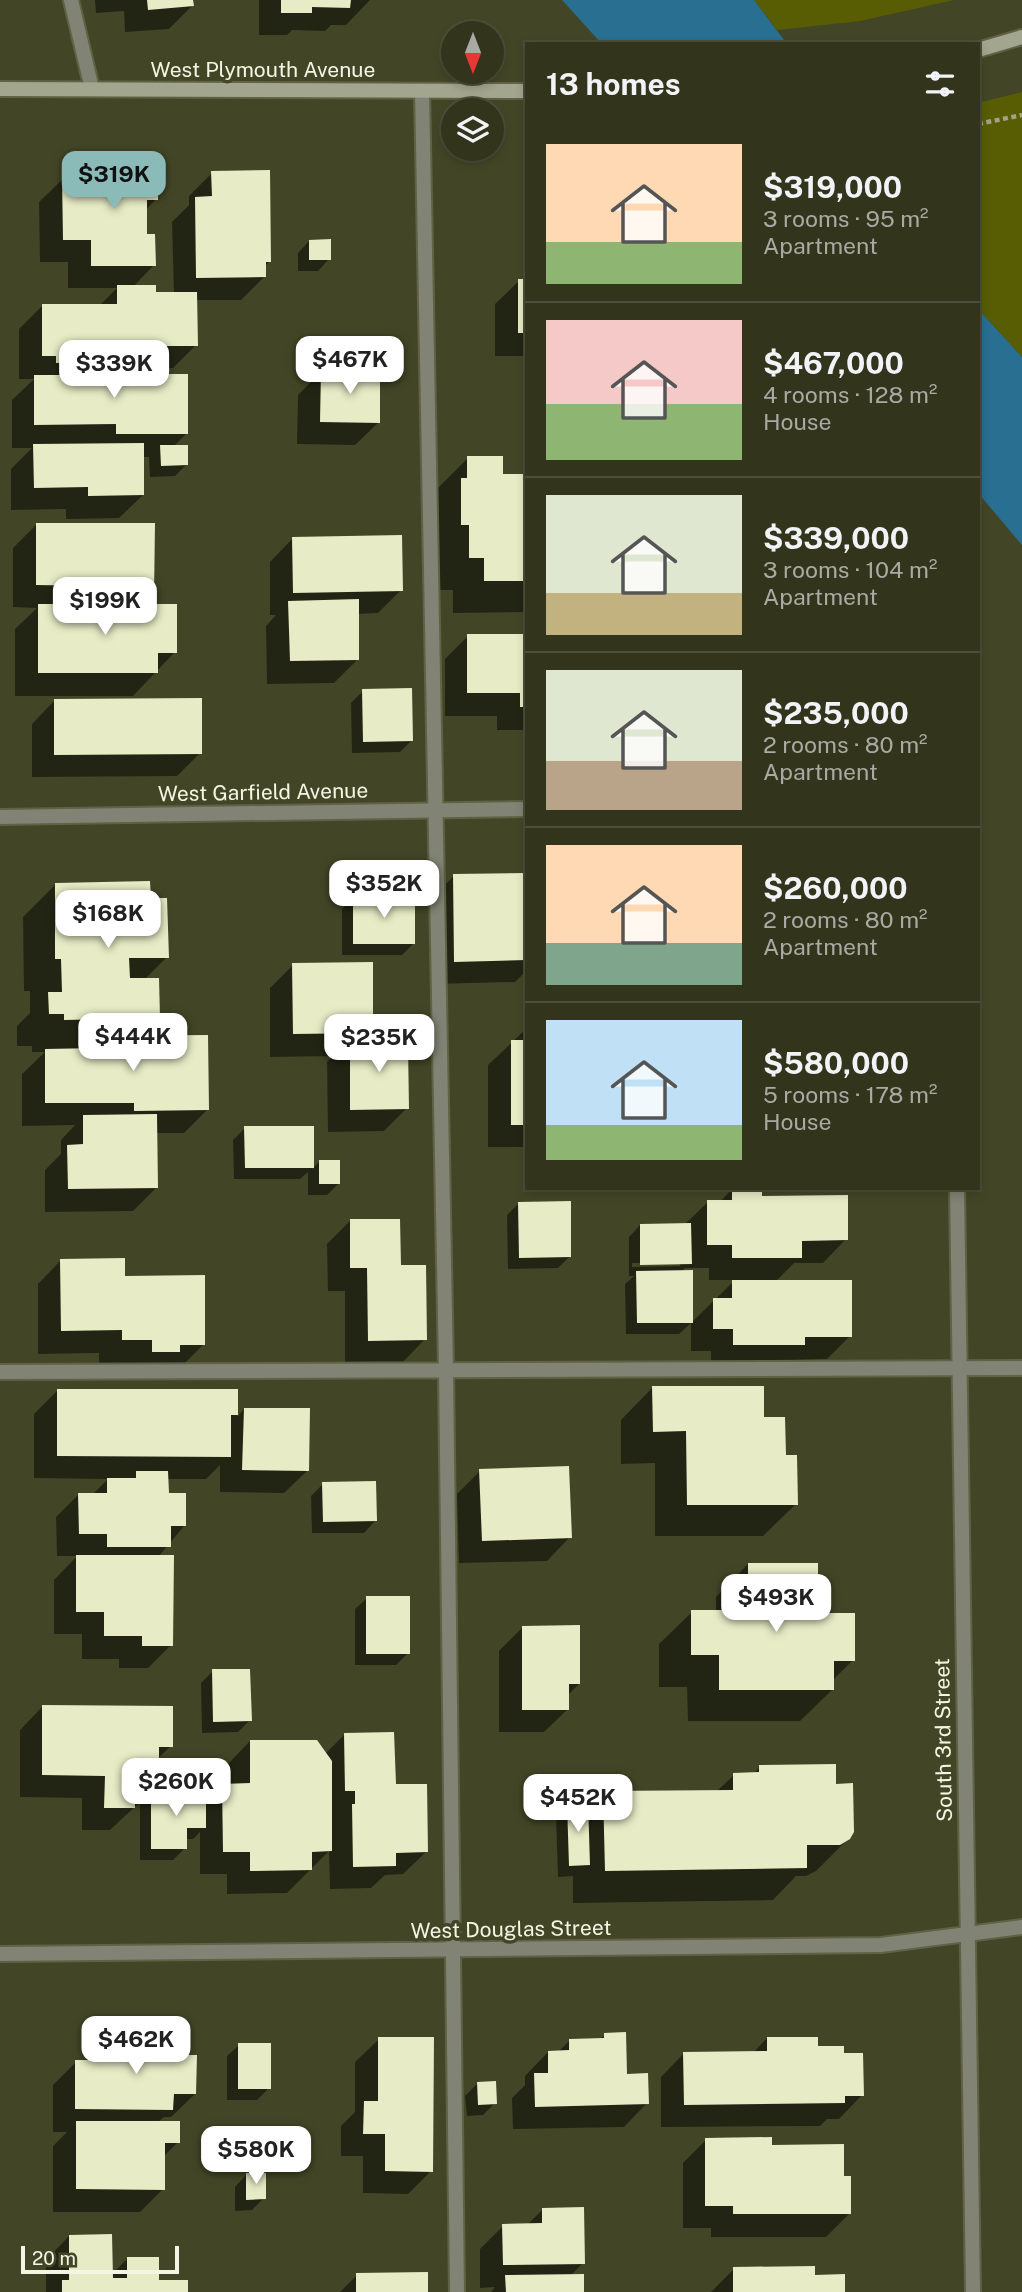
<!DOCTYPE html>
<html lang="en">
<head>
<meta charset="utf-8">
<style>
	body { margin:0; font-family:"Public Sans",sans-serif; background:#3a3c25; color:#f1f3f6; height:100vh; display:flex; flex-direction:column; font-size:26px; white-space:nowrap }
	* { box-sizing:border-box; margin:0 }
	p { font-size:23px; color:#a8aaa3 }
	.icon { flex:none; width:38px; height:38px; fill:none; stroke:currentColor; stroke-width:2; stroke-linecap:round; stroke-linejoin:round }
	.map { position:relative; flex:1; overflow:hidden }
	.panel { position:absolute; left:525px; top:42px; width:455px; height:1148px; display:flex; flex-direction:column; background:#32341c; border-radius:0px; box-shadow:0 4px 10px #0003,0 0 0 2px #4d4f3b }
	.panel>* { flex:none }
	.needle { width:46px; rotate:180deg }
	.buttons { position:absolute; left:441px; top:21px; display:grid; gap:14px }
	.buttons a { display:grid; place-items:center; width:63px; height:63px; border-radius:50%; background:#32341c; box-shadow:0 4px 10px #0003,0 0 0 2px #4d4f3b; font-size:35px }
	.scale { position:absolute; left:21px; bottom:18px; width:158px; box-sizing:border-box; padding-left:7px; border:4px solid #f3f6e3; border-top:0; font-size:19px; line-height:24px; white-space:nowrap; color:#f3f6e3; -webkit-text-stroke:5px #434626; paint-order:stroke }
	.price { position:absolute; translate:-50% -60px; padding:0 16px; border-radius:14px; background:#fff; color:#222; font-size:23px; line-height:46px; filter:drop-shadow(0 2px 4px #0008) }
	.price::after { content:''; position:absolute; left:50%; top:42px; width:21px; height:16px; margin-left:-10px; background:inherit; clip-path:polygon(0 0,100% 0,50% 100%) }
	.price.active { background:#8bbbb9; color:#111 }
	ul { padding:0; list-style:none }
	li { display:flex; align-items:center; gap:21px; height:175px; padding:0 21px }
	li+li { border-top:2px solid #4d4f3b }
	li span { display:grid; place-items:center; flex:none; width:196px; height:140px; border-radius:0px; color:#555 }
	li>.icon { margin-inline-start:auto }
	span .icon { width:84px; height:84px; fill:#fffc; stroke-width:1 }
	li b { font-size:30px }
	h2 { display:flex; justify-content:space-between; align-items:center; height:84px; padding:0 21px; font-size:30px }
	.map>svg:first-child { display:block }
	.green { fill:#585d03 }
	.water { fill:#286f92 }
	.shadow { fill:#0007; fill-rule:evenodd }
	.building { fill:#e7ecc6 }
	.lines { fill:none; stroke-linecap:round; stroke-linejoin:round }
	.lane-casing { stroke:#5f6244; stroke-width:18 }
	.street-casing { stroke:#5f6244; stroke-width:18 }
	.secondary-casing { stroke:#5f6244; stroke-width:18 }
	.path { stroke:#a0a38a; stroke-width:4.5; stroke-dasharray:5 3.5; stroke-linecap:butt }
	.lane { stroke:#818374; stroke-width:14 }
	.street { stroke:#818374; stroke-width:14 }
	.secondary { stroke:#a3a68e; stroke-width:14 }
	.labels { text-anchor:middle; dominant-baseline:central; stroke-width:7; stroke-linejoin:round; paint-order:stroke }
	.street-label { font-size:21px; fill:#f3f6e3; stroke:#434626 }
</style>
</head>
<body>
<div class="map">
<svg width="1022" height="2292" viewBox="0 0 1022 2292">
	<rect width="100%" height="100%" fill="#434626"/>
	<!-- green -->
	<path class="green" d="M754,0H954L860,21L777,30Z
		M1022,92V357L978,309V103Z"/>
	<!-- water -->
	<path class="water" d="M562,0H754L787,44H602Z
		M978,309L1022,357V545L978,493Z"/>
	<!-- shadow -->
	<path class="shadow" d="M95,0H191L192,6L169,29L125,32L124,11L96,13Z
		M259,0H370L346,25H331L325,31L292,30L287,35H259Z
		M106,155L156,199L145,211V236L154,265L133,287L154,294H174L172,222L189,205V196L212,173L269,262L264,267V277L241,300H195L196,345L173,368H154L147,376L187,433L174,446L187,464L175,476L150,477L149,457H142L143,495L119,518L66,519V509L11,510V469L32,448H12V400L34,379H19V329L42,306H99L117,288H68V262H40L39,202L63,179H82Z
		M309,241L329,259L318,271H298V253Z
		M519,281H527V356H495V304Z
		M321,372L379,422L355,445L297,444L298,395Z
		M468,458L502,475H527V612L453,613V590H437L436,490Z
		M36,525L152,595L142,606L175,652L133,696H15V629L37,608L13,607V548Z
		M293,538L401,590L378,613L357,614L358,659L334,683L267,684L266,626L276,615H270V562Z
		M527,635V730H497V716H445V659L468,636Z
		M363,691L412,740L400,752L352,753L351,703Z
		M55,700L200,753L177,776L32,777V724Z
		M454,876L527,915V970L515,982L432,984L430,899Z
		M56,884L149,899L167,957L144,980L158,1018L139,1037L207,1110L184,1133H156V1188L133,1211L45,1212V1170L61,1154V1140L75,1125L22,1126V1074L45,1052H32V1046H17V1026L30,1013V991H24L23,917Z
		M354,897L414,943L402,955H342V909Z
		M293,965L371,1033L365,1038L407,1108L384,1131L328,1132L327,1062L333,1056L270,1057V988Z
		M527,1028V1147H488V1065Z
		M245,1128H312V1169L320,1161L339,1183L327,1195H308V1172L300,1179H234L233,1140Z
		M732,1189L760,1198L846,1239L823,1263H794L775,1282L850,1336L827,1359L788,1360L780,1368H711V1351H691V1323L679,1334H626L625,1284L634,1276H629V1237L640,1225L685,1224L708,1202H720ZM680,1262V1266L632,1267V1263ZM685,1268H709V1280H735L691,1323L681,1272Z
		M519,1203L570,1256L558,1268L508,1269L507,1215Z
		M350,1221L425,1339L402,1363H345V1291H328L327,1244Z
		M61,1260L123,1278L203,1345L180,1368L129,1375V1363H99V1353L38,1354V1284Z
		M653,1387L762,1419L784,1457L796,1504L763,1536H655V1463L621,1464V1420Z
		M57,1391H237V1417L244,1409L308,1470L284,1493L220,1492V1465L206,1479H166L167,1494L185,1525L159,1556L171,1645L148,1668H119V1659H82V1634H54V1580L77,1556H57L56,1517L79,1494H93L108,1479L34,1478V1414Z
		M480,1471L570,1537L547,1561L459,1563L457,1494Z
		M323,1484L375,1521L364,1533H312L311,1496Z
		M748,1564L816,1615L853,1660L833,1680V1689L800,1721H688L687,1687H659V1644L692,1612H716V1597Z
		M367,1598L408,1653L396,1665H355V1609Z
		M523,1627L579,1684L568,1695V1709L544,1732H499V1651Z
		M213,1671L250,1720L238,1732L202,1733L201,1683Z
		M43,1706L171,1746L157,1759V1784L148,1794H204V1804L223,1786H227V1765L250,1741L325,1754L345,1734L394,1786L427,1851L403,1874L385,1875L371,1888L330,1889L329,1851L287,1893L227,1894V1874H200V1832L193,1839H185V1848L173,1860H140V1802L110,1830H82V1798L20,1797V1730Z
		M760,1767L834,1786L849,1838L816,1871L806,1876H796L773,1900L573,1903V1876L558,1877L556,1816L567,1804L586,1811L604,1793L717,1791L734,1775L753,1774Z
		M605,2035L625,2076L647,2103L624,2127L513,2129L512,2098L525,2085V2076L548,2052H558L569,2041L599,2040Z
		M136,2036L172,2057L195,2094L171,2117H164L158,2122L178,2142L163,2157V2189L140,2212H53V2146L67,2132H53V2085L76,2062H89L104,2047L124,2048Z
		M767,2038L842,2055L862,2095L839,2119H827L820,2126L661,2127V2077L684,2053H753Z
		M379,2039L431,2171L408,2194L363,2193V2156H341V2126L355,2112V2062Z
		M239,2045L269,2088L257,2100H227V2056Z
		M477,2084L495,2103L483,2115L467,2116L465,2096Z
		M706,2140L770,2147L842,2178L849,2214L826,2237H711V2228H683V2163Z
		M246,2175L264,2198L252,2210L235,2211V2187Z
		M542,2210L583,2263L570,2276L582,2292H491L495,2287L480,2288V2249L503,2226L527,2225Z
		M69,2236L111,2275L127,2259L157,2282L187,2292H46V2260Z
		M734,2269L814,2277L844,2292H711Z
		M357,2275L426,2292H340Z"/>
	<!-- building -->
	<path class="building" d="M147,0H193L194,6L148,10Z
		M281,0H351L350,8L312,7V13H281Z
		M105,154H158V200H147V234H155L156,266H91V240H63L62,177H105Z
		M270,170L271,262H266V277L196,278L195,197L212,196L211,171Z
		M331,239V260H309V240Z
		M518,279H527V333H518Z
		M117,285H156V292H197L198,346H163V362L56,363V356H42V304H117Z
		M78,365H121L122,374H188V434H116V424L34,425V375H78Z
		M321,370H380V423L320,422Z
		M144,443V495L88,496V487L34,488L33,444Z
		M160,445H188V465L161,466Z
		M467,456H503V474H527V581H484V558H469V525H461V478H467Z
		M36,523H155L154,596H94V586L36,585Z
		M402,535L403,591L293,593L292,537Z
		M359,599V660L290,661L288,601Z
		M38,604H177V653H158V673H38Z
		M467,634H527V707H520V693H467Z
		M412,688L413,741L363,742L362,689Z
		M202,698V754L54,755V699Z
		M525,873L527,960L454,962L453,874Z
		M150,881L151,898H167L169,958H129L130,978H159L160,1018L64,1020V1014H49L48,992H62L61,959H55V883Z
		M353,895H415V944H353Z
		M373,962V1033L293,1034L292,963Z
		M208,1035L209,1110L134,1111V1103H45V1049L98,1048V1036Z
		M400,1036V1045H408L409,1109L350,1110V1037Z
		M511,1040H527V1125H511Z
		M157,1114L158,1188L68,1189L67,1145L83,1144V1115Z
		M244,1126H314V1168H245Z
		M319,1160H340V1184H319Z
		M732,1188H762V1196L848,1195V1240L802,1241V1258H732V1245H707V1200H732Z
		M571,1201V1257L519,1258L518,1202Z
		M350,1219H400L401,1265H426L427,1340L368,1341L367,1268H350Z
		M691,1223L692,1264L640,1265V1224Z
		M125,1258V1276L205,1275V1345H180V1352H152V1340H122V1330L61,1331L60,1259Z
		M693,1270V1323H637L636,1271Z
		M732,1280H852V1337H805V1345H733V1329H713V1298H732Z
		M652,1386H764V1417H785L786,1455H797L798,1505H687L686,1431L653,1432Z
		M57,1389H238V1415H231V1457L57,1456Z
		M244,1408H310L309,1471L242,1470Z
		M569,1466L572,1538L482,1541L479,1469Z
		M136,1471H168L169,1493H186V1526H171V1547H107V1534H79L78,1493H107V1478H136Z
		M376,1481L377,1521L323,1522L322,1482Z
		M76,1555H174L173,1646H142V1636H104V1612H76Z
		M748,1563H818V1613H855V1661H834V1690H719V1655H691V1610H748Z
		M366,1596H410V1654H366Z
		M580,1625V1684H569V1710H522V1626Z
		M212,1669H250L252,1721L213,1722Z
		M42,1705L173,1706V1747H159V1785H135V1808H104L105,1776L42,1775Z
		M394,1732L396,1784H427L428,1852L396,1853V1866L353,1867L352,1804H355V1791H345L344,1733Z
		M250,1740H317L332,1761V1851L312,1852V1870L250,1871V1852H223L222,1784L250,1783Z
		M836,1764V1784L853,1783L854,1832L850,1839L840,1845H807V1868L605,1871L603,1791L733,1790V1773L759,1772V1765Z
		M151,1792H206V1828H187V1849H151Z
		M588,1802L590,1865L569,1866L567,1803Z
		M626,2032L627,2074L648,2073L649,2104L535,2107L534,2073H548V2051L569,2050V2039L604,2038V2033Z
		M136,2034L174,2035V2055H197L196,2094H174L173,2110L75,2109V2060H103V2045L136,2046Z
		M378,2037H434L433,2172L385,2171V2134H363L364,2101H378Z
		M767,2037H818V2046H844V2053H863L864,2096H845V2103L684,2105L683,2052L767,2051Z
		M238,2043H271V2089H238Z
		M496,2081L497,2104L478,2105L477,2082Z
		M76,2121H180V2143H165V2190L76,2189Z
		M772,2137V2145L844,2144V2176H851V2214H733V2206H705V2138Z
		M246,2173H266V2199L246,2200Z
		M584,2207L585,2264L503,2265L502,2224L542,2223V2208Z
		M112,2234L113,2278H127V2257H159V2280H188V2292H62V2280H69V2235Z
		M815,2266V2275L845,2274V2292H733V2267Z
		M428,2272V2292H356V2273Z
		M584,2274V2292H506L505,2275Z"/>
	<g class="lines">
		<!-- lane casing -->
		<g class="lane-casing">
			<path id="lane" d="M422,91L446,1369L457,2292
				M0,1372L1022,1368"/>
		</g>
		<!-- street casing -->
		<g class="street-casing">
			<path id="street" d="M71,0L92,89
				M0,817L527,809
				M957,1188L973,2292
				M0,1954L881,1945L1022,1927"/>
		</g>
		<!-- secondary casing -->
		<g class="secondary-casing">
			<path id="secondary" d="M978,50L1022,37
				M0,89L527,91"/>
		</g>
		<!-- path -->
		<path class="path" d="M978,124L1022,115"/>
		<!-- lane -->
		<use href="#lane" class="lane"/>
		<!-- street -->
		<use href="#street" class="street"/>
		<!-- secondary -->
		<use href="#secondary" class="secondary"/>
	</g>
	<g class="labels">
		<!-- street labels -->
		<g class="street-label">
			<text x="263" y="69">West Plymouth Avenue</text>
			<text transform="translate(263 792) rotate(-1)">West Garfield Avenue</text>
			<text transform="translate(943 1740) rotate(-91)">South 3rd Street</text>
			<text transform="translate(511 1929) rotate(-1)">West Douglas Street</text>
		</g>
	</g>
</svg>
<div class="buttons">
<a><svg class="needle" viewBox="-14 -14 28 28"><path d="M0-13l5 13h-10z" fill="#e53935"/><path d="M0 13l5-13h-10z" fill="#a8aaa3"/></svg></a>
<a><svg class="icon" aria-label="layers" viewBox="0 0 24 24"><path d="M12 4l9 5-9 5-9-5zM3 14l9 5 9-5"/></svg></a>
</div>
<div class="scale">20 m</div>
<b class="price active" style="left:114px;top:211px">$319K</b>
<b class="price" style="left:350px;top:396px">$467K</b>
<b class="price" style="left:114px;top:400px">$339K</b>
<b class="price" style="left:105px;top:637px">$199K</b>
<b class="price" style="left:384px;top:920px">$352K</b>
<b class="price" style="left:108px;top:950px">$168K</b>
<b class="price" style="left:133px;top:1073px">$444K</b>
<b class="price" style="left:379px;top:1074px">$235K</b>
<b class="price" style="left:776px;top:1634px">$493K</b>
<b class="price" style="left:176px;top:1818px">$260K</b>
<b class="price" style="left:578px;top:1834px">$452K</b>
<b class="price" style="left:136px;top:2076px">$462K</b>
<b class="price" style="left:256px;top:2186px">$580K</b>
<section class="panel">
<h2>13 homes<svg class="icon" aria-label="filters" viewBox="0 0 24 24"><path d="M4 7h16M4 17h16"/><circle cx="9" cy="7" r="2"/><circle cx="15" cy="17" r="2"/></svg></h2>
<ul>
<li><span style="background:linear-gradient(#ffd9b3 70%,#8fb573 0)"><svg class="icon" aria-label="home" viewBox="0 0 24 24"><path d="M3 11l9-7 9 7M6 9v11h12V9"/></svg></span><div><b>$319,000</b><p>3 rooms · 95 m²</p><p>Apartment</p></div></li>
<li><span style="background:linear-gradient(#f6c9c9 60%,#8fb573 0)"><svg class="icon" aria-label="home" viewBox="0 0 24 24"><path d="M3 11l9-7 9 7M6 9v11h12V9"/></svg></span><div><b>$467,000</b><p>4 rooms · 128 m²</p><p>House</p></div></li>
<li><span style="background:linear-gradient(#dfe7d0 70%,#c2b280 0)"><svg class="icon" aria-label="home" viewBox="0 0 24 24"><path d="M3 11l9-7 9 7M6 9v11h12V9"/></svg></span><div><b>$339,000</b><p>3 rooms · 104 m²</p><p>Apartment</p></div></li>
<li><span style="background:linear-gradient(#dfe7d0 65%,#b9a48a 0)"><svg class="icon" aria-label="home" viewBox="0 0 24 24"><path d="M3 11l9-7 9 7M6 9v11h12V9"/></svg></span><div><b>$235,000</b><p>2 rooms · 80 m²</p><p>Apartment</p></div></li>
<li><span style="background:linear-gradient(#ffd9b3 70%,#7fa58c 0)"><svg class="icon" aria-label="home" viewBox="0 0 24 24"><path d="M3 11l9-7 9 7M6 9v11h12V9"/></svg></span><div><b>$260,000</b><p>2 rooms · 80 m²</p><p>Apartment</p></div></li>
<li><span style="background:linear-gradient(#bfe0f5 75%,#8fb573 0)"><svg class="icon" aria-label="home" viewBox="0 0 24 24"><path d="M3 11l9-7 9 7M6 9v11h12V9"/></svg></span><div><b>$580,000</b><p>5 rooms · 178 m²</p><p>House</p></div></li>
</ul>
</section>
</div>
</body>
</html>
